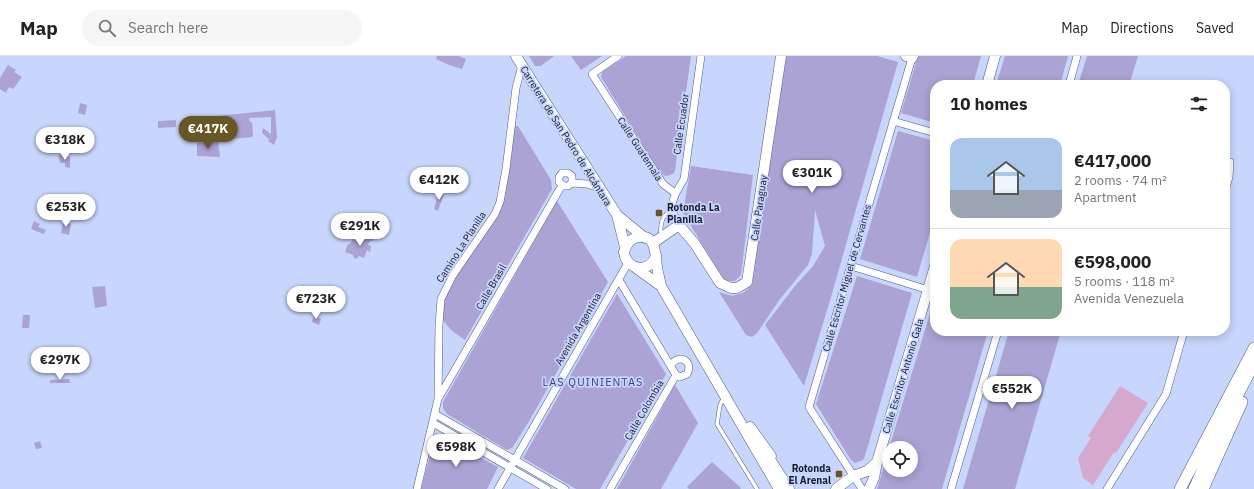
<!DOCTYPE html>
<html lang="en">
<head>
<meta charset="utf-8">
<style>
	body { margin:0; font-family:"IBM Plex Sans",sans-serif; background:#f6f6f6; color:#222; height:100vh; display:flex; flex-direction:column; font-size:15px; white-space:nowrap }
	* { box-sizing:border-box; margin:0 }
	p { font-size:13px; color:#767676 }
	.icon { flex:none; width:22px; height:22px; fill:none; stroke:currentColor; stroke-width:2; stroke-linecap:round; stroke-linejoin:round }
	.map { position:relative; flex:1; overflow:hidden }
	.sheet { position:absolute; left:930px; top:24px; width:300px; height:256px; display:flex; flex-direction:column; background:#fff; border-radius:16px; box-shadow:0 2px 10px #0003 }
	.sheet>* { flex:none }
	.controls { position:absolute; left:882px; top:385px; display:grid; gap:8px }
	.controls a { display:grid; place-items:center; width:36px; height:36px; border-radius:50%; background:#fff; box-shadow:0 2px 10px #0003; font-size:20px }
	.price { position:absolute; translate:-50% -34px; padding:0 9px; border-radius:14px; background:#fff; color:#222; font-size:13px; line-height:26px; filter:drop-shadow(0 1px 2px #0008) }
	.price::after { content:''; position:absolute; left:50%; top:24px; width:12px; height:9px; margin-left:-6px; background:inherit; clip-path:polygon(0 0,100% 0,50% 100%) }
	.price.selected { background:#675724; color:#fff }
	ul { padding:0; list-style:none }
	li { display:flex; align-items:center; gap:12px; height:100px; padding:0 20px }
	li+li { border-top:1px solid #e0e0e0 }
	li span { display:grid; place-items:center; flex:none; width:112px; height:80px; border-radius:12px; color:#555 }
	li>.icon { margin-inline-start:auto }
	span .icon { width:48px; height:48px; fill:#fffc; stroke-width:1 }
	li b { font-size:17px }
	h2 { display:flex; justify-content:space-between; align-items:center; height:48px; padding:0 20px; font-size:17px }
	header { display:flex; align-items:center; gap:24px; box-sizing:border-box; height:56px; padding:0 20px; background:#fff; border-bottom:1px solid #e0e0e0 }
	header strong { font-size:19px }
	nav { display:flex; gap:22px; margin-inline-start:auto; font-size:14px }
	.search { width:280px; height:36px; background:#f6f6f6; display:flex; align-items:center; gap:10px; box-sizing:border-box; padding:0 14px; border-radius:22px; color:#767676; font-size:15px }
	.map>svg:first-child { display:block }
	.green { fill:#d5a8ce }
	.building { fill:#aba3d4 }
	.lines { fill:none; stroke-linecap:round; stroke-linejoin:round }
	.lane-casing { stroke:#505b86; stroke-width:4.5 }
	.street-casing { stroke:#505b86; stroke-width:8 }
	.secondary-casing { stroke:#505b86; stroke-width:11 }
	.primary-casing { stroke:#505b86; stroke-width:12 }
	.lane { stroke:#fff; stroke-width:3.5 }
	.street { stroke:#fff; stroke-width:7 }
	.secondary { stroke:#fff; stroke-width:10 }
	.primary { stroke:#fff; stroke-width:11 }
	.poi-dot { fill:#675724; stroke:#c8d5fc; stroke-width:1.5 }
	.labels { text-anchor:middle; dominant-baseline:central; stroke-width:3.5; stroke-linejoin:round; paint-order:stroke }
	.street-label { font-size:10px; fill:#181d2f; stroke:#c8d5fc }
	.poi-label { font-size:10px; font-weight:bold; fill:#181d2f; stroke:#c8d5fc; text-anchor:start }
	.neighbourhood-label { font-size:11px; letter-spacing:1px; fill:#3b466f; stroke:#c8d5fc }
</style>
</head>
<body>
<header>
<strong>Map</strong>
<div class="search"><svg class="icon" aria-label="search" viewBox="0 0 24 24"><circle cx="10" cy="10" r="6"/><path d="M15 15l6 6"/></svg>Search here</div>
<nav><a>Map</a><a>Directions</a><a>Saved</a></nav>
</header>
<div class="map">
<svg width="1254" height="433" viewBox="0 0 1254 433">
	<rect width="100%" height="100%" fill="#c8d5fc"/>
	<!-- green -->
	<path class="green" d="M1120,330L1148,347L1116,397L1114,396L1093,429L1083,422L1078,402L1091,382L1088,380Z"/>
	<!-- building -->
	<path class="building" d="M437,0H459L466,3L462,13L449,9L436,3Z
		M529,0H554L541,10H535Z
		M571,0H602L581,14Z
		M626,0H691L675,114L674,117L670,119L666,120L660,117L601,21L602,16Z
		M786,0H877L898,6L831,241L804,330L765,269L795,230L813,210L825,190L815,154L812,198L808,209L780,243L757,277L752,281L746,279L719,236L732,240L743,237L752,229Z
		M918,0H981L973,29H935V67L901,57Z
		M1005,0H1068L1060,29H996Z
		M1087,0H1138L1129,29H1078Z
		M8,9L16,14L14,16L22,21L13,33L9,31L6,37L0,33V22Z
		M80,47L87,49L85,59L78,57Z
		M275,54L277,81L274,89L268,85L269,83L262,77L263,72L271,78V61L249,62L250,66H252L253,79L252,81L232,83L231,70L224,71V75L219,76L217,60Z
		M176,64V71L158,72V65Z
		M514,70H518L551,124L552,133L465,284L452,275L442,263L443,243L458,216L481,185L492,167Z
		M898,75L935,85V160L917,221L860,203Z
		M218,86L220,101L197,100V87Z
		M58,99L70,101V112L65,111V107H60Z
		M691,110L753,119L741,219L735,225H729L723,222L683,157Z
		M439,135L444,137L438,155L434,153Z
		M557,145L608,226L528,367L512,392L507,394L447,358L443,352V346Z
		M34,165L40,168L38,171L46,174L44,178L31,173Z
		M63,166L71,168L69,179L61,177Z
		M366,179L374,181L373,185H370L368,189L371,190L370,196L367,194L364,202L359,200L356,203L354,202L353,199L345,196L348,188H350L353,183L357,185L358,181L365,183Z
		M857,220L912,237L865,400L863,404L855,407L851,404L816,348Z
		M302,229L306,231L305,235L309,236L304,251L295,248Z
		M105,230L107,250L95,252L92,231Z
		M617,238L666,318L600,433H576L523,402Z
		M935,241V275H988L942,433H877L889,394V414H911V392H889Z
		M23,259H30L29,272H22Z
		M314,260L321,263L319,269L312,266Z
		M1009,275H1061L1015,433H963Z
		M69,323L70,327H50V324Z
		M675,329L698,367L661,433H617Z
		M436,377L498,411L487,433H421Z
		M40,385L42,392L36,393L34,387Z
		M712,406L741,432L740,433H689L687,431Z"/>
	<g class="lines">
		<!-- lane casing -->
		<g class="lane-casing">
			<path id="lane" d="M661,180C660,169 661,160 672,154
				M724,341L720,349L717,368L757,433"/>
		</g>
		<!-- street casing -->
		<g class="street-casing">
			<path id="street" d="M618,0L592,18L663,128L675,137
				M1069,29L1077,0
				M893,65L935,77
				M572,127V120L568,117H562L559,121V126L564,130H568L572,127L587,128L599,132
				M1225,135L1229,121L1230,106
				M679,169C667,149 673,141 684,123L701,0
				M851,210L935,236
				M619,224L676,319
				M671,309C679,297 694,305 687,318L680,321L676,319
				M438,343L562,129
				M435,358L565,433
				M433,367L547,433
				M417,433L438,343L439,269L441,243L453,219L495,158L500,146L506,113L516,32L522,9
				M498,433L628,207
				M610,433L676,319
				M862,433L809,351L912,2
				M951,433L998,275
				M1107,433L1166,338L1184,275"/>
		</g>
		<!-- secondary casing -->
		<g class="secondary-casing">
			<path id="secondary" d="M516,0L617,159L645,182
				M906,0L912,2L913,0
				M987,29L995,0
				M617,159L625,191
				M653,187L679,169L695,188L720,227L731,232H737L747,226L781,0
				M656,199C651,218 626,215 624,196C626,189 629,184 635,182C657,175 655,199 657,211C658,218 660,224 661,230L779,433
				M636,212L661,230
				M750,371L771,400
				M766,397L789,433
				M836,433L853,420L867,415L877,406
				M869,433L874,422L877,406L935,210"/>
		</g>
		<!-- primary casing -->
		<g class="primary-casing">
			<path id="primary" d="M1180,433L1254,292
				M1194,433L1226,361L1254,308
				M1203,433L1242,346"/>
		</g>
		<!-- lane -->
		<use href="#lane" class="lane"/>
		<!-- street -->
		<use href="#street" class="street"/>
		<!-- secondary -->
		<use href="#secondary" class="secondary"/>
		<!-- primary -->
		<use href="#primary" class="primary"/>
	</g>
	<!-- markers -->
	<g class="poi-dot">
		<rect x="655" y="153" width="8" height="8" rx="2"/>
		<rect x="835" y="414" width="8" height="8" rx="2"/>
	</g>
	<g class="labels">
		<!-- street labels -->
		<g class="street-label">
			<text transform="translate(681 68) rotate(-82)">Calle Ecuador</text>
			<text transform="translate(566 80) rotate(58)">Carretera de San Pedro de Alcántara</text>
			<text transform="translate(640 93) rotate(57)">Calle Guatemala</text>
			<text transform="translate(759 152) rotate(-82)">Calle Paraguay</text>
			<text transform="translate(461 191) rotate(-57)">Camino La Planilla</text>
			<text transform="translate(847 222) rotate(-74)">Calle Escritor Miguel de Cervantes</text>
			<text transform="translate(491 231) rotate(-60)">Calle Brasil</text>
			<text transform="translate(578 273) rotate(-60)">Avenida Argentína</text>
			<text transform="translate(903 320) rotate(-73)">Calle Escritor Antonio Gala</text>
			<text transform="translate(644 354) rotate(-60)">Calle Colombia</text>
		</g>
		<!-- poi labels -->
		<g class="poi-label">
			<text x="667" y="151">Rotonda La<tspan x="667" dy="12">Planilla</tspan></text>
			<text x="831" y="412" text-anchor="end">Rotonda<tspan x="831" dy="12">El Arenal</tspan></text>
		</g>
		<!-- neighbourhood labels -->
		<g class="neighbourhood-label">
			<text x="593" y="326">LAS QUINIENTAS</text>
		</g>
	</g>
</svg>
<div class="controls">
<a><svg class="icon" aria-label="locate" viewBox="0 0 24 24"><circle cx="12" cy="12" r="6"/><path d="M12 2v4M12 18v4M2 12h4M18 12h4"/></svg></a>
</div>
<b class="price selected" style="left:208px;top:94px">€417K</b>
<b class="price" style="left:65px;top:105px">€318K</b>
<b class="price" style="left:812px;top:138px">€301K</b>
<b class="price" style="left:439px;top:145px">€412K</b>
<b class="price" style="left:66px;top:172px">€253K</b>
<b class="price" style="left:360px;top:191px">€291K</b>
<b class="price" style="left:316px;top:264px">€723K</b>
<b class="price" style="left:60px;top:325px">€297K</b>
<b class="price" style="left:1012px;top:354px">€552K</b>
<b class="price" style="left:456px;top:412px">€598K</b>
<section class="sheet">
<h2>10 homes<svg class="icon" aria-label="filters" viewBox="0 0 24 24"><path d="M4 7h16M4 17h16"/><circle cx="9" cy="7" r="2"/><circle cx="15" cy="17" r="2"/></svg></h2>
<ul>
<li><span style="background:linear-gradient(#a9c7e8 65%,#9aa5b1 0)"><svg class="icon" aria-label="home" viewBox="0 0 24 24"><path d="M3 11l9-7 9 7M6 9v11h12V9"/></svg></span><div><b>€417,000</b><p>2 rooms · 74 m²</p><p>Apartment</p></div></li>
<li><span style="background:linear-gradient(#ffd9b3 60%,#7fa58c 0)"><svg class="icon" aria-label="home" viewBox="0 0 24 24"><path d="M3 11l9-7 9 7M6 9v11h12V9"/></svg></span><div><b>€598,000</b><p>5 rooms · 118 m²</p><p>Avenida Venezuela</p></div></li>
</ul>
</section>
</div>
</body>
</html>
